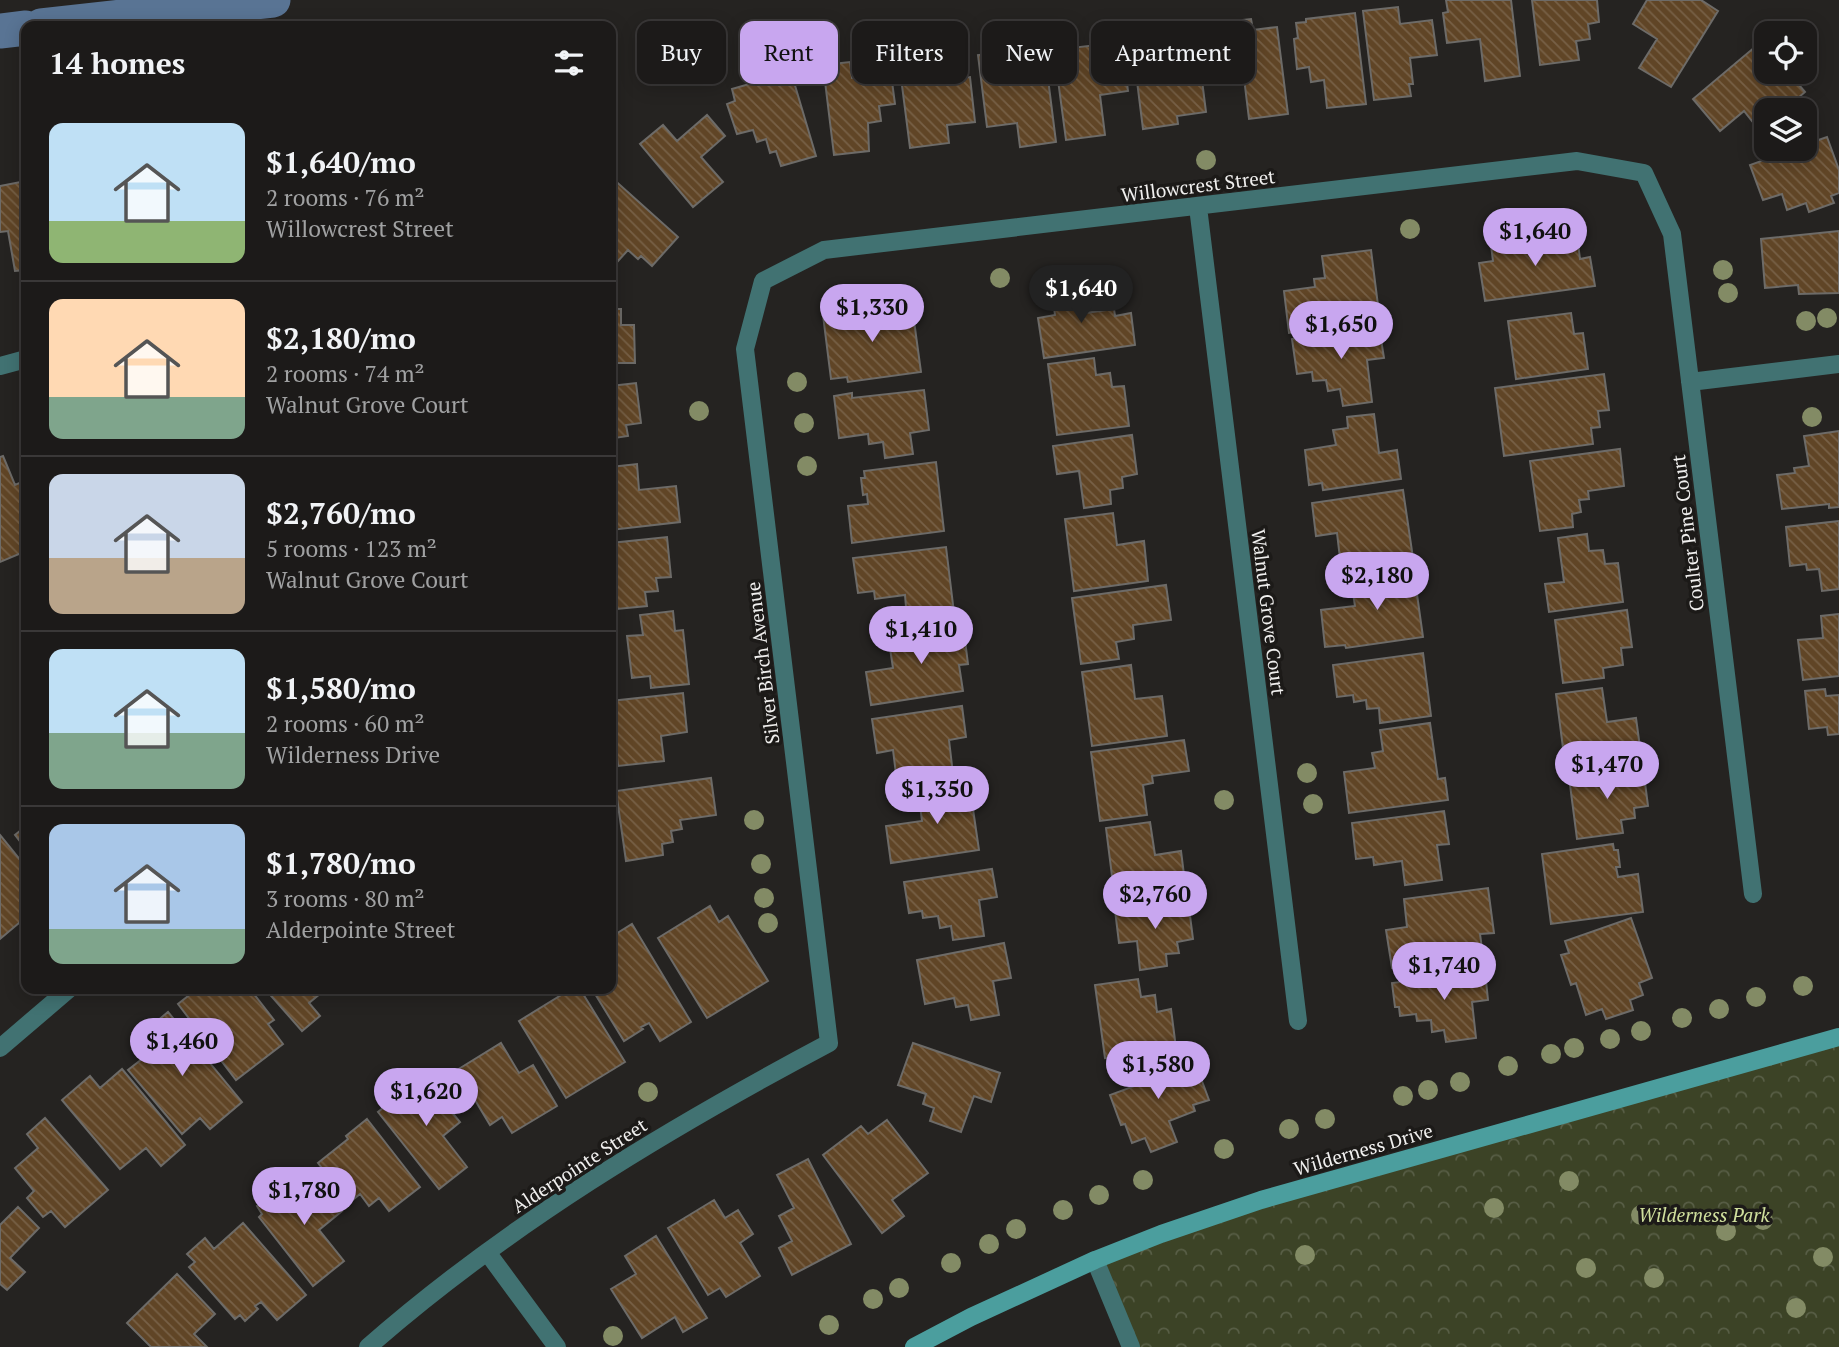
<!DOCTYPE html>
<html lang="en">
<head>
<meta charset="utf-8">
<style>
	body { margin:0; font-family:"PT Serif",serif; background:#292726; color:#f1f3f6; height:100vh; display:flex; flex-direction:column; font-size:26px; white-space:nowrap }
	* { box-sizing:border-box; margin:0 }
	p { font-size:23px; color:#a0a1a2 }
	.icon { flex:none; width:38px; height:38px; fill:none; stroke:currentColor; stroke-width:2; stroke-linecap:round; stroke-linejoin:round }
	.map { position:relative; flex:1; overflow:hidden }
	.drawer { position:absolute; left:21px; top:21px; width:595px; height:973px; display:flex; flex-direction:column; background:#1c1a19; border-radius:14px; box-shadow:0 4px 18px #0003,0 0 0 2px #3a3838 }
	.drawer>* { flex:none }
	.top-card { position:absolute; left:637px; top:21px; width:665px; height:63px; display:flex; gap:14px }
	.tools { position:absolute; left:1754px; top:21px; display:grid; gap:14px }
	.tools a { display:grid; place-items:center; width:63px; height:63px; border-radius:14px; background:#1c1a19; box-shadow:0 4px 18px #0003,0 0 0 2px #3a3838; font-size:35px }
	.price { position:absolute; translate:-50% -60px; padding:0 16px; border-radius:24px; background:#c8a6ef; color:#111; font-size:23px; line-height:46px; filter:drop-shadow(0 2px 4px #0008) }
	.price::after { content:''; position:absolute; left:50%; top:42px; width:21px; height:16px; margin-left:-10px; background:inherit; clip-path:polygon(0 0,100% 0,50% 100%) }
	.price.selected { background:#222; color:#fff }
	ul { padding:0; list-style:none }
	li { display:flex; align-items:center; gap:21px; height:175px; padding:0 28px }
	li+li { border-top:2px solid #3a3838 }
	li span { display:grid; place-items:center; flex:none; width:196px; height:140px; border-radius:14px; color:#555 }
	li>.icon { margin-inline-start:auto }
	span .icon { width:84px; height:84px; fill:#fffc; stroke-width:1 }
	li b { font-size:30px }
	h2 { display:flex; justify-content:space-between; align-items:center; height:84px; padding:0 28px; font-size:30px }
	.chip { padding:0 24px; border-radius:14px; background:#1c1a19; box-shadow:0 4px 18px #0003,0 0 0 2px #3a3838; font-size:24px; line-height:63px }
	.chip.selected { background:#c8a6ef; color:#111 }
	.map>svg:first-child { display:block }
	.park { fill:url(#park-crowns) }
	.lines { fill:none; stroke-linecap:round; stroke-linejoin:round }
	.canal { stroke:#597494; stroke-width:35 }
	.building { fill:url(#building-back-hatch); stroke:#6d6b68; stroke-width:2 }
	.street { stroke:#417272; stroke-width:18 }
	.secondary { stroke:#4b9e9e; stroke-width:18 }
	.tree { fill:#838b65 }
	.labels { text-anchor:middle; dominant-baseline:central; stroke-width:7; stroke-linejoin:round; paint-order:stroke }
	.street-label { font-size:19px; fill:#f0efee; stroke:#1c1a18 }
	.park-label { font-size:19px; font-style:italic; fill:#d0e09d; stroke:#1c1a18 }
</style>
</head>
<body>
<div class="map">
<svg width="1839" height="1347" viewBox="0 0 1839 1347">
	<defs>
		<pattern id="park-crowns" width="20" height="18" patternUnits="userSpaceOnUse" patternTransform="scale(1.75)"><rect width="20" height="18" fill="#3c4326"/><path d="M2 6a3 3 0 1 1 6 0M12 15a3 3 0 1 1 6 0" fill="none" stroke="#585e46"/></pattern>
		<pattern id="building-back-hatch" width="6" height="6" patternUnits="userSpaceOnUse" patternTransform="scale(1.75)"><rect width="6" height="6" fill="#604526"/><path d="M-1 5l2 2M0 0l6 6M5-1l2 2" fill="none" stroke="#776046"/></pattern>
	</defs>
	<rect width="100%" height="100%" fill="#252321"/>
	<!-- park -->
	<path class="park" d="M1839,1037V1347H1131L1095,1260L1161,1234Z"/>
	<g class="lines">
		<!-- canal -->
		<path class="canal" d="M41,26L273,0
			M0,31L26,28"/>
	</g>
	<!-- building -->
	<path class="building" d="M1446,0H1511L1520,76L1485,81L1480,39L1447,43L1443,13L1448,12Z
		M1532,0H1597L1599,22L1588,24L1590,39L1576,41L1579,60L1540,65Z
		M1647,0H1701L1718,11L1671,87L1639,68L1657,39L1633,24Z
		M1398,7L1400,24L1432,20L1437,55L1410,58L1413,84H1409L1411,96L1374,100L1363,11Z
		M1355,13L1366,104L1327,108L1324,80L1311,82L1309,67L1297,69L1294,39L1298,38L1296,23L1306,22V19Z
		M1251,19L1253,30L1277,27L1288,114L1249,119L1244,78L1214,82L1207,24Z
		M1196,33L1206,112L1177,116L1178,124L1143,129L1132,41Z
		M1762,41L1766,45V72H1788L1805,92L1784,110H1766V115L1763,112L1752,121L1744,111L1720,131L1693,99Z
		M1113,43L1115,61L1124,60L1128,91L1100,95L1105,135L1066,140L1054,50Z
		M1044,47L1056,142L1020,147L1017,123L987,127L978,55Z
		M850,62L852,78L891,74L895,104L879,106L881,121L868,123L869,151L834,155L823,65Z
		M934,66L936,81L970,77L975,122L947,125L949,143L910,148L900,70Z
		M791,72L816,156L781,166L776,151L770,153L766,139L757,142L753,130L737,134L727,104L735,101L732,89Z
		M707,115L725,136L701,157L723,182L693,207L640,144L663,125L677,141Z
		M1827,137L1839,170V193L1831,196L1834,203L1809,212L1806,203L1787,210L1782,194L1763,200L1750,165L1795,149H1804V145Z
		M611,177L678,237L652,266L641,256L638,259L628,250L618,261L611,254Z
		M26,181V270L15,271L8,231L0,232V186Z
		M1839,231V293L1799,294L1798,285L1765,288L1761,239Z
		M1567,234L1568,245L1578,243L1580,259L1590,257L1595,286L1485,301L1479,263L1493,261L1491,245Z
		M1371,250L1380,321L1289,333L1284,291L1315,287L1314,279L1325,278L1322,256Z
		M1080,279L1085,313L1114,309L1115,316L1131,313L1135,345L1044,358L1038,318L1055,315L1051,283Z
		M895,306V308L912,306L921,372L848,382L847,377L831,379L823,315Z
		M611,309H621V325H634L635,363H611Z
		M1571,313L1574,334L1583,333L1588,369L1516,379L1508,321Z
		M1379,327L1384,358L1367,360L1372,402L1343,406L1340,389L1328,391L1326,380L1313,381L1312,372L1297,374L1292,339Z
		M1094,358L1096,375L1110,373L1112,387L1124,386L1129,426L1057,435L1048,364Z
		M1604,374L1609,410L1598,411L1600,427L1591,428L1593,444L1504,456L1495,388Z
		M636,383L641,423L626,425L628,436L614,438L616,453H611V386Z
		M924,390L929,430L910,433L913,454L885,458L883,442L869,444L868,434L839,438L834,396L852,393V398Z
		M1374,414L1379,453L1397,450L1401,479L1323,490L1322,483L1309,485L1305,450L1336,445L1333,430L1348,428L1347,417Z
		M1839,431V507L1829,508V504L1782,509L1777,475L1795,473L1794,468L1809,466L1804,436Z
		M1132,435L1137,474L1122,477L1123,488L1110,490L1111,504L1084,508L1079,471L1057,474L1053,446Z
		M1620,449L1624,486L1588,491L1589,499L1579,500L1581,512L1572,514L1573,527L1540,531L1530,461Z
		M3,456L15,485L24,481L26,486V551L0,562V457Z
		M936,462L944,531L852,543L848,506L868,504L867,494L863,495L861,478H865L864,471Z
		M637,464L639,490L676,486L680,522L611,530V467Z
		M1403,490L1413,558L1341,567L1337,533L1316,536L1312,503Z
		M1113,513L1117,545L1144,541L1148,581L1074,591L1065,519Z
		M1839,521V589L1822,591L1819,569L1807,570L1806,564L1790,566L1786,527Z
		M1587,534L1589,551L1603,550L1605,564L1618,563L1623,602L1549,612L1545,584L1564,582L1558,538Z
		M667,537L671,577L656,578L658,591L645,592L647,606L617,609L616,600L611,601V543Z
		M946,547L954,613L907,619L905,595L875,599L874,591L858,593L853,558Z
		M1413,566L1423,637L1346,648L1345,645L1325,647L1321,610L1355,606L1353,593L1365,591L1363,573Z
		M1166,585L1171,620L1133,625L1134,639L1116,642L1119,659L1081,664L1072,598Z
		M1627,610L1632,647L1621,648L1623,665L1603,668L1604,678L1563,683L1555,620Z
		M673,611L675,631L683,630L689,684L651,688L650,676L632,678L627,636L643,635L640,615Z
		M1839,614V676L1803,680L1798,640L1823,638L1821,616Z
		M963,624L968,664L959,665L963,691L871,705L866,672L893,668L888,635Z
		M1423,653L1431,716L1380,723L1379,708L1367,709L1366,700L1354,702L1353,695L1337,697L1333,665Z
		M1131,665L1135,699L1162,696L1167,736L1092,746L1082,672Z
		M1602,688L1607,722L1636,718L1642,762L1566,771L1556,694Z
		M1825,689L1826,696L1839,695V734L1828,735L1827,727L1809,729L1805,691Z
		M683,693L687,732L661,736L664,761L618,766L611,701Z
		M962,706L966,737L949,740L953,774L897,782L893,750L877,753L872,719Z
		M1430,723L1438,779L1445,778L1448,800L1349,813L1344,772L1375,768L1372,753L1383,751L1380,730Z
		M1184,740L1189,771L1152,776L1153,783L1143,785L1147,815L1100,821L1091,752Z
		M1643,767L1648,806L1634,808L1635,818L1621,820L1623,833L1577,839L1569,777Z
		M711,778L716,815L680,820L682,829L671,831L673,842L662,844L663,855L626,861L616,791Z
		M969,782L979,850L891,863L886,826L922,821L918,789Z
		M1444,811L1449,844L1437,845L1442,880L1405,885L1402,861L1374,865L1373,857L1356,859L1352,823Z
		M1150,822L1155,855L1181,851L1186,891L1115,900L1106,828Z
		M26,826V849L15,835Z
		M0,835L26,867V894L23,897L26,900V906L21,910L26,917L0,939Z
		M1613,844L1614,850H1618L1620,867H1616L1618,877L1638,874L1643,912L1551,924L1542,854Z
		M992,869L997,897L979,900L984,936L953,940L951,926L940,928L938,916L923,918L922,911L909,913L904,882Z
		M1488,888L1494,933L1480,934L1483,956L1392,968L1386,930L1407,927L1404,899Z
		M1188,900L1193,939L1177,942L1179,953L1166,954L1167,966L1140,970L1137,941L1119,943L1115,910Z
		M710,906L719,922L728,916L768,981L707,1018L658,938Z
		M1631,918L1652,978L1639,983L1643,995L1630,1000L1633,1010L1606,1019L1602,1009L1586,1015L1576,983L1571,985L1561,955L1569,953L1565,941Z
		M632,924L691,1022L660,1041L649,1023L641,1027L643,1029L624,1041L592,989H611V937Z
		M1004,943L1011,978L993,981L999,1015L971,1020L968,1005L956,1007L954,998L925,1004L917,960Z
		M1485,971L1488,1000L1472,1002L1476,1038L1446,1042L1444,1030L1432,1032L1431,1020L1417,1021L1416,1014L1400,1016L1399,1007H1395L1392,983Z
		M1138,979L1141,997L1155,995L1157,1012L1171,1009L1176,1048L1105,1058L1095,985Z
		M197,989H250L274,1020L268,1024L283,1044L236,1080L178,1004Z
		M265,989H326L309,1003L320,1016L302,1031Z
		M571,989H580L625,1062L566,1098L519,1021Z
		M168,1012L242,1102L210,1129L200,1118L182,1134L128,1070L142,1059L140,1056L149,1047L139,1036Z
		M501,1043L519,1073L533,1065L557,1106L512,1133L502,1117L490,1125L457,1070Z
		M913,1043L1000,1073L991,1102L974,1096L961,1132L930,1121L934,1108L923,1104L926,1094L898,1085Z
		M1164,1054L1171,1074L1196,1065L1209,1100L1193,1105L1195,1111L1169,1121L1177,1142L1151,1152L1145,1138L1132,1143L1125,1124L1121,1125L1110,1095L1140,1084L1134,1065Z
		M122,1069L185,1145L161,1166L146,1148L120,1169L62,1100L90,1076L100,1088Z
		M430,1070L452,1099L446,1105L460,1122L443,1136L467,1167L439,1189L378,1112Z
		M45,1118L108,1190L65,1227L51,1211L43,1217L27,1198L34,1191L15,1168L38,1148L27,1134Z
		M367,1119L420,1187L389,1211L379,1198L369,1206L360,1194L349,1203L318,1163L348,1139L346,1136Z
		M887,1120L928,1173L892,1200L904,1216L882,1233L823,1155L861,1126L868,1134Z
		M808,1159L851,1244L792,1275L779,1248L792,1241L779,1216L794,1208L777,1175Z
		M311,1172L342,1211L319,1230L344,1261L313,1286L259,1217L262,1214L257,1206L268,1198L271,1203Z
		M714,1200L725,1218L738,1210L753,1234L740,1243L760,1276L726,1297L720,1288L708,1295L668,1228Z
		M18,1207L39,1228L10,1258L25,1272L7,1290L0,1284V1225Z
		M243,1223L306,1295L277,1320L261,1302L255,1306L258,1309L245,1321L240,1315L235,1319L189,1267L195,1262L187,1254L205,1238L214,1249Z
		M656,1236L707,1318L683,1332L675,1317L642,1338L611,1289L636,1274L625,1256Z
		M177,1274L215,1314L194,1334L207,1347H151L127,1323Z"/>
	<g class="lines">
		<!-- street -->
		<path class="street" d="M1198,207L1298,1021
			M0,366L26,359
			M1690,382L1839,364
			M0,1048L69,989
			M487,1252L557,1347
			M1095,1260L1131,1347
			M368,1347C507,1225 667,1129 829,1043L745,349L763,281L824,250L1577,161L1644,173L1672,234L1753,894"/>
		<!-- secondary -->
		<path class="secondary" d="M914,1347L971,1317L1095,1260L1161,1234L1261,1200L1839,1037"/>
	</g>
	<!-- trees -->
	<g class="tree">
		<circle cx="1206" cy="160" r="10"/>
		<circle cx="1410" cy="229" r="10"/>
		<circle cx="1723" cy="270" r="10"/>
		<circle cx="1000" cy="278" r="10"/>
		<circle cx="1728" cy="293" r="10"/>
		<circle cx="1827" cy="318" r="10"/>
		<circle cx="1806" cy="321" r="10"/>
		<circle cx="797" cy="382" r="10"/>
		<circle cx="699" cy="411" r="10"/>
		<circle cx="1812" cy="417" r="10"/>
		<circle cx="804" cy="423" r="10"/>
		<circle cx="807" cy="466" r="10"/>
		<circle cx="1307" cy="773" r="10"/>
		<circle cx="1224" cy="800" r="10"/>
		<circle cx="1313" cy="804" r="10"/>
		<circle cx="754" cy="820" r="10"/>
		<circle cx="761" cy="864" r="10"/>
		<circle cx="764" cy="898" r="10"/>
		<circle cx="768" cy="923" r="10"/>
		<circle cx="1803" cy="986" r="10"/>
		<circle cx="1756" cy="997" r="10"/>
		<circle cx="1719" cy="1009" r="10"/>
		<circle cx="1682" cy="1018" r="10"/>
		<circle cx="1641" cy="1031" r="10"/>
		<circle cx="1610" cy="1039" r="10"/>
		<circle cx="1574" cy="1048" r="10"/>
		<circle cx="1551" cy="1054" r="10"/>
		<circle cx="1508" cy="1066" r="10"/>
		<circle cx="1460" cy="1082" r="10"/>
		<circle cx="1428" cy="1090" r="10"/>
		<circle cx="648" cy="1092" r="10"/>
		<circle cx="1403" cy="1096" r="10"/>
		<circle cx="1325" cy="1119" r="10"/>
		<circle cx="1289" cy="1129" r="10"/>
		<circle cx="1224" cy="1149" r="10"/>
		<circle cx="1143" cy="1180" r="10"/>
		<circle cx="1569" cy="1181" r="10"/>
		<circle cx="1099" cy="1195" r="10"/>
		<circle cx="1494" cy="1208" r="10"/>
		<circle cx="1063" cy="1210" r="10"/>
		<circle cx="1641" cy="1215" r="10"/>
		<circle cx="1763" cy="1220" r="10"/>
		<circle cx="1016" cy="1229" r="10"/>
		<circle cx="1726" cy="1231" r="10"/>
		<circle cx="989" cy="1244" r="10"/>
		<circle cx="1305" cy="1255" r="10"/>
		<circle cx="1823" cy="1257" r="10"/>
		<circle cx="951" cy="1263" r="10"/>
		<circle cx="1586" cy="1268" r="10"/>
		<circle cx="1654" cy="1278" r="10"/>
		<circle cx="899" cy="1288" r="10"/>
		<circle cx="873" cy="1299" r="10"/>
		<circle cx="1796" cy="1308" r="10"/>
		<circle cx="829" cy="1325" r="10"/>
		<circle cx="613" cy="1336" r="10"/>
	</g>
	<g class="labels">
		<!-- street labels -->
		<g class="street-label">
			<text transform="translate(1198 185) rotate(-7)">Willowcrest Street</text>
			<text transform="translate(1687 533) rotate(-97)">Coulter Pine Court</text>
			<text transform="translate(1269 612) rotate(83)">Walnut Grove Court</text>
			<text transform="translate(762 663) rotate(-97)">Silver Birch Avenue</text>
			<text transform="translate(1363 1149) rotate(-16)">Wilderness Drive</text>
			<text transform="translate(579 1165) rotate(-33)">Alderpointe Street</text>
		</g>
		<!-- park labels -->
		<g class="park-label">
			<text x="1704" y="1214">Wilderness Park</text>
		</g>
	</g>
</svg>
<div class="tools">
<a><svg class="icon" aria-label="locate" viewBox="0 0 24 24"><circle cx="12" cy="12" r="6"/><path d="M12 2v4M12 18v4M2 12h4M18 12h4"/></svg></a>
<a><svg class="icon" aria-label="layers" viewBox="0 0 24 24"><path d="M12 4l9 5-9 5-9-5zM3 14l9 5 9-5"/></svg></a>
</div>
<b class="price" style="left:1535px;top:268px">$1,640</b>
<b class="price selected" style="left:1081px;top:325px">$1,640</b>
<b class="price" style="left:872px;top:344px">$1,330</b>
<b class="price" style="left:1341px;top:361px">$1,650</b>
<b class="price" style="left:1377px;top:612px">$2,180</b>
<b class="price" style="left:921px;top:666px">$1,410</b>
<b class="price" style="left:1607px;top:801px">$1,470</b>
<b class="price" style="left:937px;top:826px">$1,350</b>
<b class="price" style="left:1155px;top:931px">$2,760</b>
<b class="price" style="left:1444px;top:1002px">$1,740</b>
<b class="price" style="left:182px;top:1078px">$1,460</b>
<b class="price" style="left:1158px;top:1101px">$1,580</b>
<b class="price" style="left:426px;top:1128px">$1,620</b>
<b class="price" style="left:304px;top:1227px">$1,780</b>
<div class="top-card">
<a class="chip">Buy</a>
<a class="chip selected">Rent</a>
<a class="chip">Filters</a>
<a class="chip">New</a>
<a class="chip">Apartment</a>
</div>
<section class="drawer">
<h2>14 homes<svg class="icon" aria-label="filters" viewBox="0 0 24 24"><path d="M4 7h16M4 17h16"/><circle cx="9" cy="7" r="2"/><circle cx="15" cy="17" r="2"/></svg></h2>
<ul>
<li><span style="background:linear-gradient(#bfe0f5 70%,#8fb573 0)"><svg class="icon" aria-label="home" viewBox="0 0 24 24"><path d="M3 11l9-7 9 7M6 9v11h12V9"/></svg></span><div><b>$1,640/mo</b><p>2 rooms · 76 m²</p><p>Willowcrest Street</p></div></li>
<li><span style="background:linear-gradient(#ffd9b3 70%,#7fa58c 0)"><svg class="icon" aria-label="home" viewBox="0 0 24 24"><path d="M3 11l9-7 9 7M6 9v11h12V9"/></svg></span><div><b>$2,180/mo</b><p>2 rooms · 74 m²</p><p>Walnut Grove Court</p></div></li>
<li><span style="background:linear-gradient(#c9d6e8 60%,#b9a48a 0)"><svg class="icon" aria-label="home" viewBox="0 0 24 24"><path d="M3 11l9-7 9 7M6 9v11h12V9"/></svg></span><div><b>$2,760/mo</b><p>5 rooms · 123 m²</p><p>Walnut Grove Court</p></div></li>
<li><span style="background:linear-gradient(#bfe0f5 60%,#7fa58c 0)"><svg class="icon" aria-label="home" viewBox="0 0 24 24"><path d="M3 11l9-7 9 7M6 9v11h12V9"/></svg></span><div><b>$1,580/mo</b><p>2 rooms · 60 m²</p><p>Wilderness Drive</p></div></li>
<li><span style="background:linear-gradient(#a9c7e8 75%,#7fa58c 0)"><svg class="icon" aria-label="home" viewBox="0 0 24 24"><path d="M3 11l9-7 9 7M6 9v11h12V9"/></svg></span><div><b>$1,780/mo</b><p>3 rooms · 80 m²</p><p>Alderpointe Street</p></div></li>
</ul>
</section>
</div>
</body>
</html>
